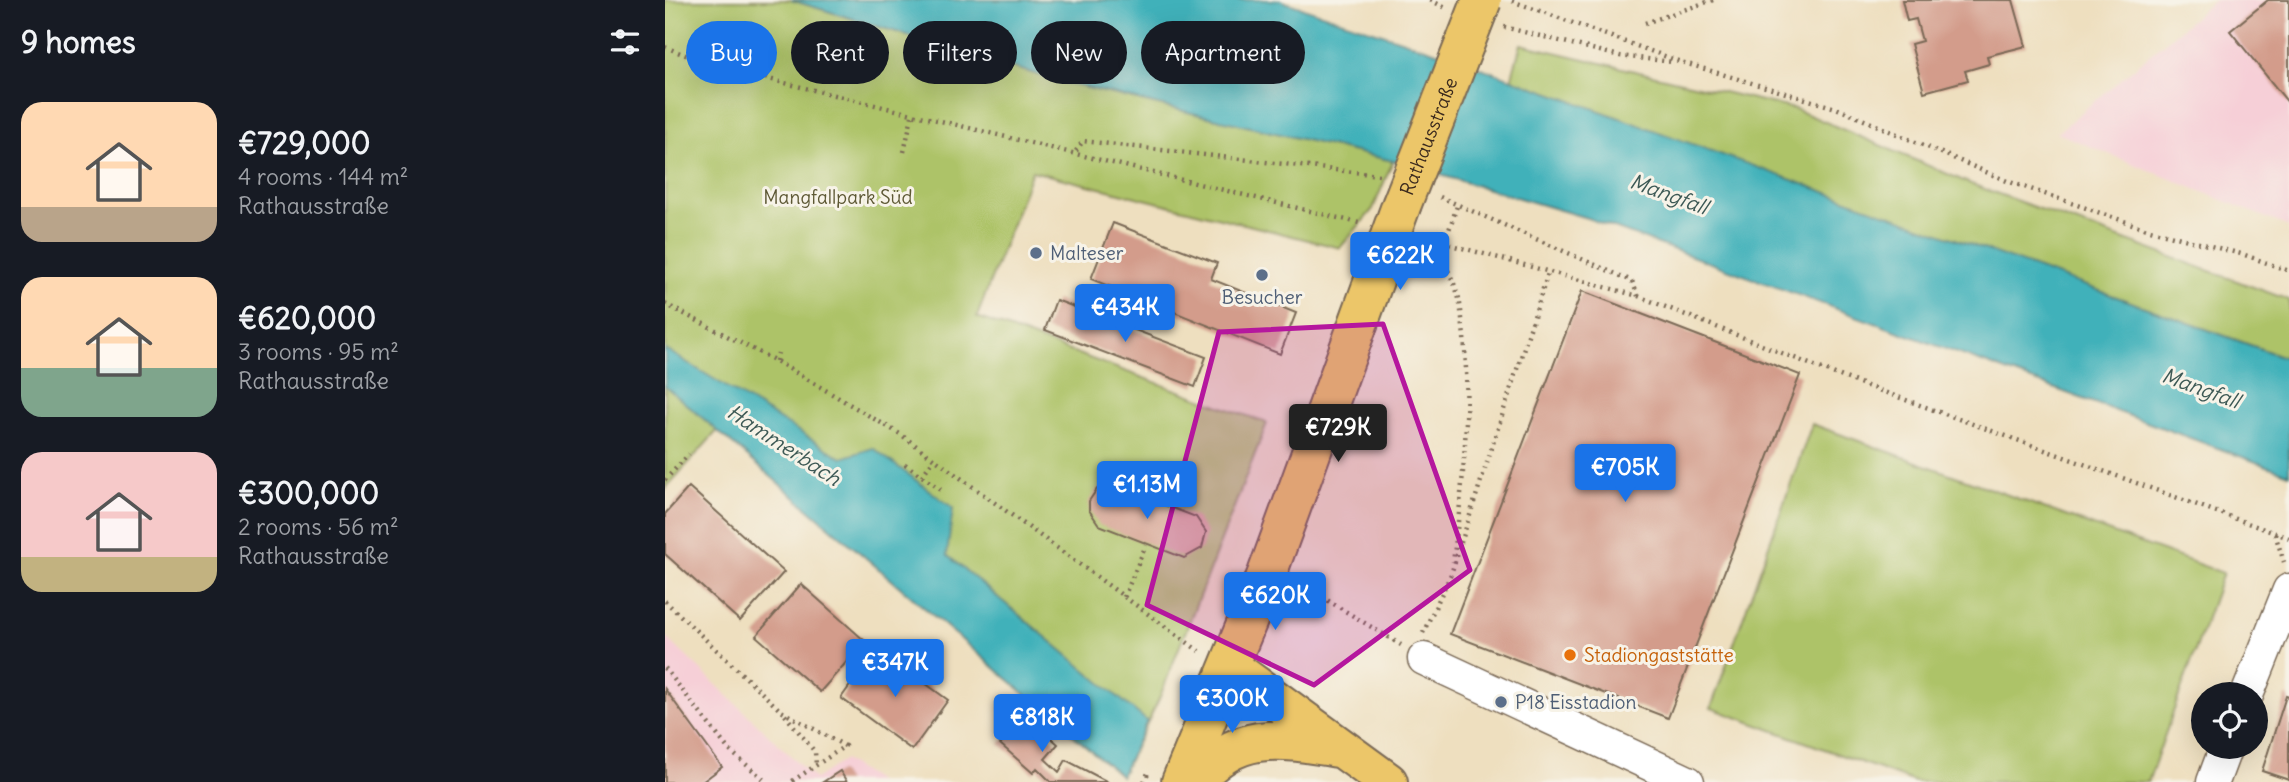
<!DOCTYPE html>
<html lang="en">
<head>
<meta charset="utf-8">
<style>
	body { margin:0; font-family:Delius,sans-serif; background:#20242c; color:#f1f3f6; height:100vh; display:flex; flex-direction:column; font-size:26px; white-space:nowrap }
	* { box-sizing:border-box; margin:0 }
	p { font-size:23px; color:#9ea1a6 }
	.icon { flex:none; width:38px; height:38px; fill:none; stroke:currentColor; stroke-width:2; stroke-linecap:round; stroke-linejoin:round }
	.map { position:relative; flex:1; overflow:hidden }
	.side { display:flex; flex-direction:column; background:#171b24; width:665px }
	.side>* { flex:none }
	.hud { position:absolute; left:21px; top:21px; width:665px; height:63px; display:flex; gap:14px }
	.fabs { position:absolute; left:1526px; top:682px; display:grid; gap:14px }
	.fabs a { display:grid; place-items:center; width:77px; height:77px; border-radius:50%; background:#171b24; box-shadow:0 7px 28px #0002; font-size:35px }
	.price { position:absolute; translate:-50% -60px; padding:0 16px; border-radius:7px; background:#1a73e8; color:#fff; font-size:23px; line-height:46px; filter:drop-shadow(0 2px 4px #0008) }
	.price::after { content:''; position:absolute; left:50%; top:42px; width:21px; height:16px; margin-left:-10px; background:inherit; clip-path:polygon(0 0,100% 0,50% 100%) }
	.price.on { background:#222; color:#fff }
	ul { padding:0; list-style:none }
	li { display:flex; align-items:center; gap:21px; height:175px; padding:0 21px }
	li span { display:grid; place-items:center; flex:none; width:196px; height:140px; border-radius:21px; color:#555 }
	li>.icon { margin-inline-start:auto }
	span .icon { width:84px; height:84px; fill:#fffc; stroke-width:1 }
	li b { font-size:30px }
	h2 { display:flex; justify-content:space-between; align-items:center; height:84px; padding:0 21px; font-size:30px }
	.pill { padding:0 24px; border-radius:32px; background:#171b24; box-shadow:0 7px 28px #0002; font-size:24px; line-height:63px }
	.pill.on { background:#1a73e8; color:#fff }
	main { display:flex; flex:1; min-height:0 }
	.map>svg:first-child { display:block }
	.built { fill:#f6cfd7 }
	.green { fill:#adc368; stroke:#747643; stroke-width:2 }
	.water { fill:#40b1ba; stroke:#3e6e6c; stroke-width:2 }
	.building { fill:#d39c8b }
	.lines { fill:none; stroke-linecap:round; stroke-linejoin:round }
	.minor-casing { stroke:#7a6956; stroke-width:35 }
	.major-casing { stroke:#7a6956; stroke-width:42 }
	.path { stroke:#7a6956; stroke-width:4.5; stroke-dasharray:2 5; stroke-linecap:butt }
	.minor { stroke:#fff; stroke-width:32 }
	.major { stroke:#ecc669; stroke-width:38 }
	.major-bridge-casing { stroke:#7a6956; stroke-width:42; stroke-linecap:butt }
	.major-bridge { stroke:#ecc669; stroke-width:38 }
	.marked { fill:#b5179e; fill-opacity:0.2; stroke:#b5179e; stroke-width:5; stroke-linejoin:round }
	.service-dot { fill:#5c6f8a; stroke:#f7f3e8; stroke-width:2.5 }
	.food-dot { fill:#e8710a; stroke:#f7f3e8; stroke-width:2.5 }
	.labels { text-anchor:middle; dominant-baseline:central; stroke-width:6; stroke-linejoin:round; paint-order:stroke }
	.street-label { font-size:19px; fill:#3b2a1e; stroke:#f7f3e8 }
	.park-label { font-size:19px; fill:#5d5834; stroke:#f7f3e8 }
	.service-label { font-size:19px; fill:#4e5e75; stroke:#f7f3e8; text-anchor:start }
	.food-label { font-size:19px; fill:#c56008; stroke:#f7f3e8; text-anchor:start }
	.water-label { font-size:21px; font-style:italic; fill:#3d5955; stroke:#f7f3e8 }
</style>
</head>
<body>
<main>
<section class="side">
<h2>9 homes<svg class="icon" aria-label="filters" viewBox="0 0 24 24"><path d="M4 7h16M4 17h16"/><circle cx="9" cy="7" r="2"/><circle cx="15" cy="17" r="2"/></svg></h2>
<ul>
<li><span style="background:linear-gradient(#ffd9b3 75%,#b9a48a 0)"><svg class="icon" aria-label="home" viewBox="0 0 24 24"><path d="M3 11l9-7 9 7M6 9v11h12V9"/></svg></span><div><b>€729,000</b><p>4 rooms · 144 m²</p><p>Rathausstraße</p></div></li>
<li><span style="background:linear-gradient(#ffd9b3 65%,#7fa58c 0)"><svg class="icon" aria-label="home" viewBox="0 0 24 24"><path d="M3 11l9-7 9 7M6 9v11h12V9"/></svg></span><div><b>€620,000</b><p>3 rooms · 95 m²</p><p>Rathausstraße</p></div></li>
<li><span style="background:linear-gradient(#f6c9c9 75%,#c2b280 0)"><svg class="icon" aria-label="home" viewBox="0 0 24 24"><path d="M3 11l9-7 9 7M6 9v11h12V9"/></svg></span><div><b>€300,000</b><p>2 rooms · 56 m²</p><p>Rathausstraße</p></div></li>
</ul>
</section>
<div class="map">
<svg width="1624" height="782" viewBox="0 0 1624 782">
	<rect width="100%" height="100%" fill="#f7f3e8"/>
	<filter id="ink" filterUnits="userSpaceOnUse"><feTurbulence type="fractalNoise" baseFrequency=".0143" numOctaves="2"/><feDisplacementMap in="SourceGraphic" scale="14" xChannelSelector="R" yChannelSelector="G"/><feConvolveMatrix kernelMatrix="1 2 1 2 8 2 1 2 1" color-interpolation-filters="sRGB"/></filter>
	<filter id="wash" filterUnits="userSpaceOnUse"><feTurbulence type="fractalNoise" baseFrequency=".00686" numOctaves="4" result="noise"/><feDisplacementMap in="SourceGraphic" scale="28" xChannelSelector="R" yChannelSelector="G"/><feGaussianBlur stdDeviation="1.57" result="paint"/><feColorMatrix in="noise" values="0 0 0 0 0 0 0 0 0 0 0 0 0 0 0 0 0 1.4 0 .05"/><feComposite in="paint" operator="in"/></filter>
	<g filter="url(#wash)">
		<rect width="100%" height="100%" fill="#eedfbf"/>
		<!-- built -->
		<path class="built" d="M1550,0H1624V227L1392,133Z
			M0,636L150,779L179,760L213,782H0Z"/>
		<!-- green -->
		<path class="green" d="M0,0H126L393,81L728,161L708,209L675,248L367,171L312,317L602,423L494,699L456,776L54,429L0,489Z
			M856,44L1130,109L1306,184L1624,300V359L846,80Z
			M1147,424L1558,573L1483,782H1250L1046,708Z"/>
		<!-- water -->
		<path class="water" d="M126,0H614L766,50L1624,359V474L922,218L728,161L393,81Z
			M0,349L177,458L208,448L288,508L282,555L482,721L456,776L0,386Z"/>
		<g id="blocks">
			<!-- building -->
			<path class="building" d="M1237,0H1348L1361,46L1322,56L1324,64L1300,71L1303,80L1259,92L1246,44L1257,41L1251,19L1242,21Z
				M1603,0H1624V104L1565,31Z
				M448,223L552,263L546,279L631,313L615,354L426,279Z
				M917,291L1135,375L1003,718L785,634Z
				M391,300L541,357L530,387L380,330Z
				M445,484L531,517L541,532L537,548L519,558L434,525L424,510V501L432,489Z
				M24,487L119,572L75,621L0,554V514Z
				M136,584L200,641L155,692L91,636Z
				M212,648L283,700L247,750L176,698Z
				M0,689L57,767L37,782H0Z
				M1621,696L1624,697V780L1597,771Z
				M361,715L393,744L380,759L394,772L401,760L443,782H386L372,768L368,773L335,744Z
				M175,771L182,782H158Z"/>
		</g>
	</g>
	<g filter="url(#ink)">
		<use href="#blocks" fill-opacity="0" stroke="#7a6956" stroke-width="2"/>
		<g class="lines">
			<!-- minor casing -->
			<g class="minor-casing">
				<path id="minor" d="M759,659L1023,782
					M1582,695L1624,590
					M1548,782L1561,747"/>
			</g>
			<!-- major casing -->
			<g class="major-casing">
				<path id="major" d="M564,666L723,782
					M516,782L602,574L736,206
					M529,782C572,730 613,738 673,748"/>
			</g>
			<!-- path -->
			<path class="path" d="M765,0L781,8
				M847,1L1016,62L1171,108L1342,181L1485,230L1580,255L1624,271
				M980,23L1048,0
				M839,27L955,56L1008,62
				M0,47L46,65L698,224
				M411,151L418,141L714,175
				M239,152L247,116
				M775,197L967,281L973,296
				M757,237L973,296L1180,378L1624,538
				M768,239C776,259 792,283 795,304C808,389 799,478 788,562
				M780,242L793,203
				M0,304L111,361L235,434L534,651
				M111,361L113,353
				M240,464L279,492
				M257,476L269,459
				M0,480L24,454
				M1610,534L1619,562
				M631,586L662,600L736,645
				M459,597L481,545
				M0,601L116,711L180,746L126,782
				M758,633L786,574L884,270
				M0,668L64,750L102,782
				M120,715L150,752L151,765
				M479,782L483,773"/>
			<!-- minor -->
			<use href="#minor" class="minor"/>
			<!-- major -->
			<use href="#major" class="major"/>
			<!-- major-bridge casing -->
			<g class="major-bridge-casing">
				<g id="major-bridge">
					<path id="s1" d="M736,206L817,0"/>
				</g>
			</g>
			<!-- major-bridge -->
			<use href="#major-bridge" class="major-bridge"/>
		</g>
	</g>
	<!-- marked area -->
	<path class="marked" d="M718,324L805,570L649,685L482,605L554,332Z"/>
	<!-- markers -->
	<g class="service-dot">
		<circle cx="371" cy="253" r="7"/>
		<circle cx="597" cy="275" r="7"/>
		<circle cx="836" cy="702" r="7"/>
	</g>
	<circle class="food-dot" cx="905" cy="655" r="7"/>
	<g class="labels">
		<!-- street labels -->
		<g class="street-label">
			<text stroke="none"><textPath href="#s1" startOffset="75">Rathausstraße</textPath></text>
		</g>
		<!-- park labels -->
		<g class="park-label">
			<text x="173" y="197">Mangfallpark Süd</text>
		</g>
		<!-- service labels -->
		<g class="service-label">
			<text x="385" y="253">Malteser</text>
			<text x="597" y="297" text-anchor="middle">Besucher</text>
			<text x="850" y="702">P18 Eisstadion</text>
		</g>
		<!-- food labels -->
		<g class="food-label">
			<text x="919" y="655">Stadiongaststätte</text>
		</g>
		<!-- water labels -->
		<g class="water-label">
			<text transform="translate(1004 194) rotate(20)">Mangfall</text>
			<text transform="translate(1536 388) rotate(20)">Mangfall</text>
			<text transform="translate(119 445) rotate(33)">Hammerbach</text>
		</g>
	</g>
</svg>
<div class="fabs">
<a><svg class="icon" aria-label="locate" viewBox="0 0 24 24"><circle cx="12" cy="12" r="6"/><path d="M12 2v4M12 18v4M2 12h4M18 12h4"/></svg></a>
</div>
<b class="price" style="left:735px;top:292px">€622K</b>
<b class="price" style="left:460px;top:344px">€434K</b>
<b class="price on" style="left:673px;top:464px">€729K</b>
<b class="price" style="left:960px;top:504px">€705K</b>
<b class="price" style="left:482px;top:521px">€1.13M</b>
<b class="price" style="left:610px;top:632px">€620K</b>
<b class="price" style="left:230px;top:699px">€347K</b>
<b class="price" style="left:567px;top:735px">€300K</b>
<b class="price" style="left:377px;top:754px">€818K</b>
<div class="hud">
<a class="pill on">Buy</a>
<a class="pill">Rent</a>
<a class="pill">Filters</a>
<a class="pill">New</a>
<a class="pill">Apartment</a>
</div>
</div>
</main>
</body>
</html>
